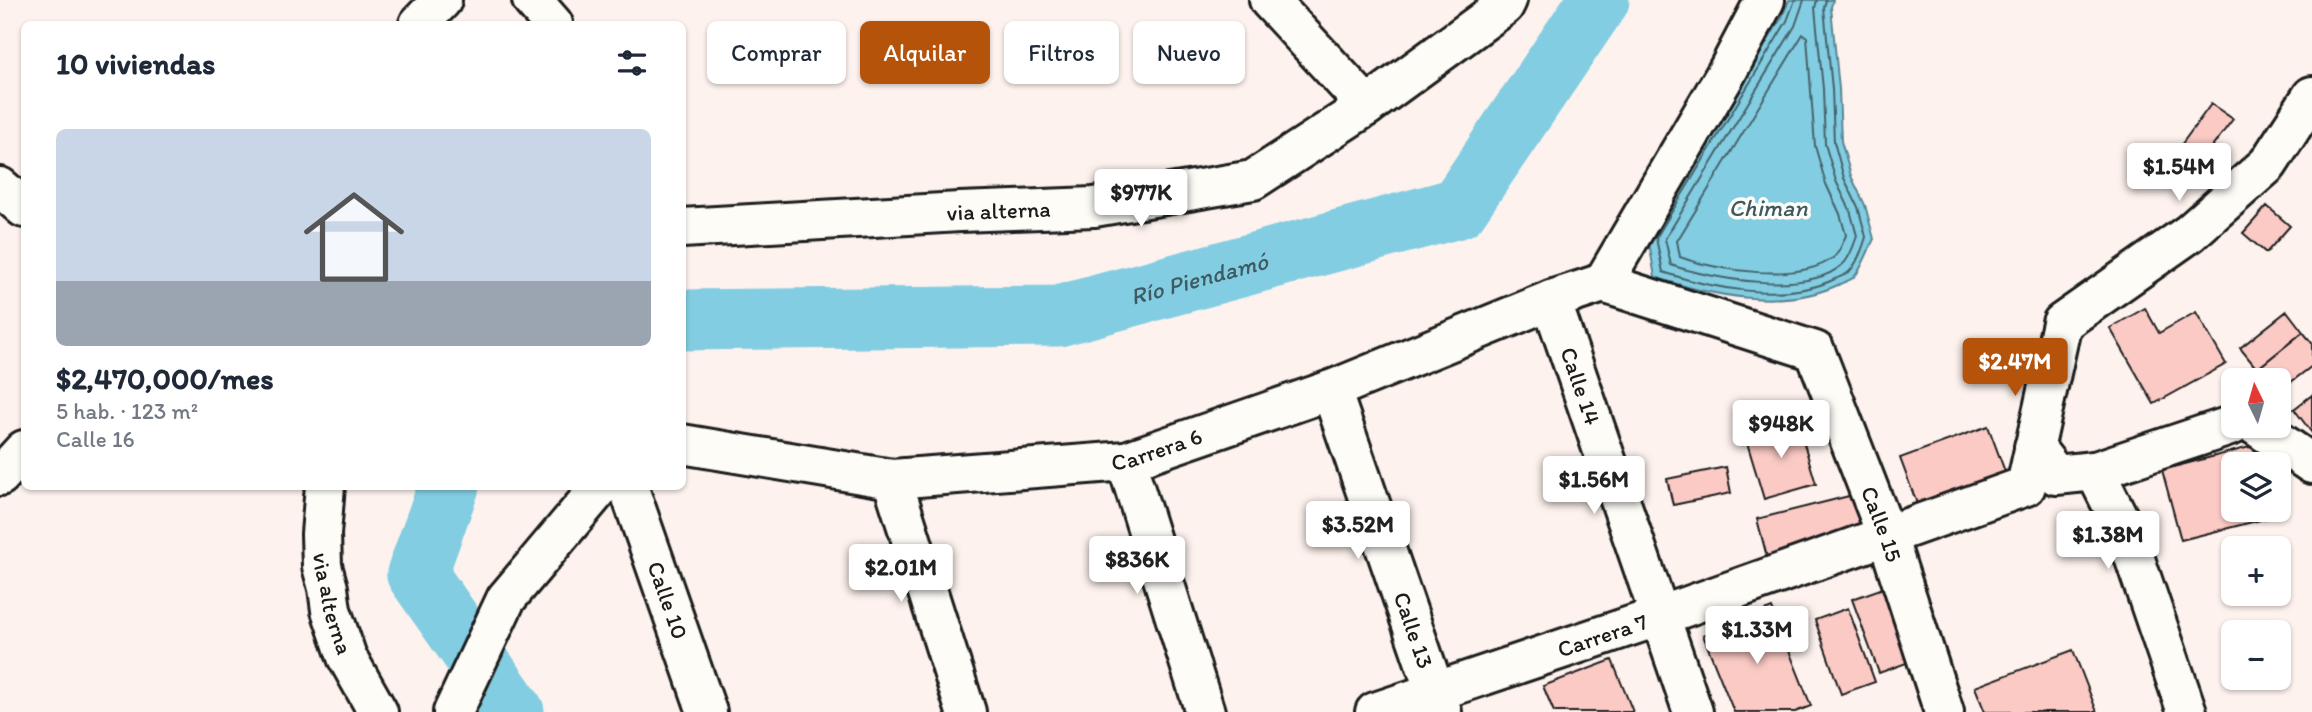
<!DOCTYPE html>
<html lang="es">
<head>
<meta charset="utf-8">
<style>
	body { margin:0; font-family:Itim,sans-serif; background:#f2f2f3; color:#1f2937; height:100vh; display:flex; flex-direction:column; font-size:26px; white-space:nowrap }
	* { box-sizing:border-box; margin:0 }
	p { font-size:23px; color:#747a83 }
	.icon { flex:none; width:38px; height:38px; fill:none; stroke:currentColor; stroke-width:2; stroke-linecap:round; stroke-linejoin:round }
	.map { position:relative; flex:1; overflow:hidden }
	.sheet { position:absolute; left:21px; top:21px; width:665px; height:469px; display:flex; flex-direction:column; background:#fff; border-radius:10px; box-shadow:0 2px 5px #0004 }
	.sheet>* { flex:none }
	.top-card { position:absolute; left:707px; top:21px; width:665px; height:63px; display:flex; gap:14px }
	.needle { width:46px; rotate:355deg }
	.fabs { position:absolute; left:2221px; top:368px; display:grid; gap:14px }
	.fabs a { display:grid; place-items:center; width:70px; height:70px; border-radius:10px; background:#fff; box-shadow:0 2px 5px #0004; font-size:35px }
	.price { position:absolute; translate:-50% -60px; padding:0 16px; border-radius:7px; background:#fff; color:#222; font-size:23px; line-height:46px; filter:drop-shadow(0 2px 4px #0008) }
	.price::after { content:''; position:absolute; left:50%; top:42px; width:21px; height:16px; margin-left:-10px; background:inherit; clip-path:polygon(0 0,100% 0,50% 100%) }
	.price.active { background:#b45309; color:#fff }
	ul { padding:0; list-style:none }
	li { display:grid; align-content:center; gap:14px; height:371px; padding:0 35px }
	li+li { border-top:2px solid #e0e1e3 }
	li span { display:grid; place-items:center; height:217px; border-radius:10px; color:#555 }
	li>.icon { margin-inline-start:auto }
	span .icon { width:126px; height:126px; fill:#fffc; stroke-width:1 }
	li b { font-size:30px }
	h2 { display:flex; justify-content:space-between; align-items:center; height:84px; padding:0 35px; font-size:30px }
	.pill { padding:0 24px; border-radius:10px; background:#fff; box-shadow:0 2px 5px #0004; font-size:24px; line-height:63px }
	.pill.active { background:#b45309; color:#fff }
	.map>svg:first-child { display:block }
	.water { fill:#82cde2; stroke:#598693; stroke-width:2 }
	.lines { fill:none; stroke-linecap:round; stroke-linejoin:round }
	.shore { stroke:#45636b; stroke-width:2 }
	.river { stroke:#82cde2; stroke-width:61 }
	.building { fill:#fbcac5; stroke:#1c1c1c; stroke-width:2 }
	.minor-casing { stroke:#1c1c1c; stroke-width:44 }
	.major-casing { stroke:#1c1c1c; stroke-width:44 }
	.minor { stroke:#fdfcf7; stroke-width:38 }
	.major { stroke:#fdfcf7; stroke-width:38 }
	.labels { text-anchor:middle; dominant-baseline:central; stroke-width:7; stroke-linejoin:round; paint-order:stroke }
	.street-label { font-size:23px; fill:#1c1c1c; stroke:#fdfcf7 }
	.water-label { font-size:24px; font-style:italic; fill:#405a61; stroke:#fdfcf7 }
</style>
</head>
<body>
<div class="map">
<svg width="2312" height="712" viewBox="0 0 2312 712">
	<rect width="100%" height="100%" fill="#fdf2ed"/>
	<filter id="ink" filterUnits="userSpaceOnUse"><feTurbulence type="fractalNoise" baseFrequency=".0143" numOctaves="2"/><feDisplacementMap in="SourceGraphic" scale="14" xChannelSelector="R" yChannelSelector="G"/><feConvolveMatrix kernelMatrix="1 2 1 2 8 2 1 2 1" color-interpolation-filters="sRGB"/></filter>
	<g filter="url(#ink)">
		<!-- water -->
		<path class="water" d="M1789,0H1833L1831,7L1839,89L1841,141L1851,176L1865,205L1874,239C1869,248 1861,271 1854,277C1851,280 1844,282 1840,284C1785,311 1711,296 1655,277L1648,237L1782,17Z"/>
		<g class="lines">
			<!-- shore -->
			<path class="shore" d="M1795,0L1787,21L1656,238L1663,272C1712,289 1786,303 1835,279C1839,277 1846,275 1849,272C1857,264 1863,247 1866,237L1858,207L1844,178L1834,142L1832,89L1824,8L1826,0
				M1804,0L1795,26L1665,239L1671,265C1711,279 1807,296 1842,265C1849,260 1854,245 1857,236L1850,210L1836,181L1825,144L1823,89L1815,8L1817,0
				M1803,34L1807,37L1815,146L1826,184L1840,214L1846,235C1843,242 1839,254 1833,258C1799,283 1717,271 1680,257L1677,241Z"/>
			<!-- river -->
			<g class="river">
				<path id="s1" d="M682,320L1058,316L1458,208L1599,0"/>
				<path d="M449,486L417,574L514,712"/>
			</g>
		</g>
		<!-- building -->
		<path class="building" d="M2211,104L2233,119L2197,167L2176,152Z
			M2267,206L2290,226L2266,253L2243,233Z
			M2145,308L2159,333L2196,312L2226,364L2154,404L2110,328Z
			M2287,311L2303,332L2257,369L2240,348Z
			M2303,332L2312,343V366L2278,392V380H2265L2257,369Z
			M2312,395V433L2294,409Z
			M1797,420L1816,484L1764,499L1745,436Z
			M1988,426L2007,477L1919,509L1900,458Z
			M2265,443L2270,464H2233V509H2278V495L2284,514L2181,540L2162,470Z
			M1726,467L1731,493L1673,505L1667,479Z
			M1857,494L1866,532L1767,557L1757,519Z
			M1886,587L1912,661L1879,673L1852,599Z
			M1772,608L1811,706L1795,712H1734L1703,635Z
			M1848,608L1875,682L1841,694L1815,620Z
			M2073,650L2097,712H1985L1975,687Z
			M1612,660L1633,712H1554L1543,686Z"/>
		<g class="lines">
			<!-- minor casing -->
			<g class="minor-casing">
				<g id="minor">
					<path d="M532,0L553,24"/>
					<path d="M1269,0L1367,106"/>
					<path d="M0,187L24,208"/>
					<path id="s2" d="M682,228L960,212L1094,207L1253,180L1367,106L1504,6L1507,0"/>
					<path id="s3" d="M1603,283L1815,351L1887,536L1944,712"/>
					<path d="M1603,283L1727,72L1765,0"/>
					<path id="s4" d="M1551,300L1693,712"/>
					<path id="s5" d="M1331,390L1442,712"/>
					<path d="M2255,425L2312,464"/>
					<path id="s6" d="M682,444L892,479L1126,461L1331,390L1551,300L1603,283"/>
					<path d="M2034,447L2056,475L2095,471L2126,533L2187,712"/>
					<path d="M1126,461L1205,712"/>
					<path d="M2095,471L2233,425"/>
					<path d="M892,479L966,712"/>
					<path id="s7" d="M325,486L321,534L322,566L328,588L331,610L347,657L378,712"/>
					<path id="s8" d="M628,486L707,712"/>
					<path d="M453,712L506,599L601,486"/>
					<path id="s9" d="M1375,712L1660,616L2026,486L2062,323L2190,233L2268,164L2312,96"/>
				</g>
			</g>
			<!-- major casing -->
			<g class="major-casing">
				<path id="major" d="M419,24L442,0
					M0,476L24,450"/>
			</g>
			<!-- minor -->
			<use href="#minor" class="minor"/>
			<!-- major -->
			<use href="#major" class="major"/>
		</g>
	</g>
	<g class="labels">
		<!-- street labels -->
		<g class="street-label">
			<text stroke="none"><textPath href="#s2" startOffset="317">via alterna</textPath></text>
			<text stroke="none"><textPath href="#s4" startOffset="91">Calle 14</textPath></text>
			<text stroke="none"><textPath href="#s6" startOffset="480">Carrera 6</textPath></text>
			<text stroke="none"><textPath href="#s3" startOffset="408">Calle 15</textPath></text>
			<text stroke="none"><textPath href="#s8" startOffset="121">Calle 10</textPath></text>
			<text stroke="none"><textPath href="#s7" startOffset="119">via alterna</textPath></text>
			<text stroke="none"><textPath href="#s5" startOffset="254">Calle 13</textPath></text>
			<text stroke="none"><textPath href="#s9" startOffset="240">Carrera 7</textPath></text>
		</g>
		<!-- water labels -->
		<g class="water-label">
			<text x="1768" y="207">Chiman</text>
			<text stroke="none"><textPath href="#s1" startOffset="522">Río Piendamó</textPath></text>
		</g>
	</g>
</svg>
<div class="fabs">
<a><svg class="needle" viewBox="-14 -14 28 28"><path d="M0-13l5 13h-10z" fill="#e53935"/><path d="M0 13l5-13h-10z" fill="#747a83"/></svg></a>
<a><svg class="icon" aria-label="layers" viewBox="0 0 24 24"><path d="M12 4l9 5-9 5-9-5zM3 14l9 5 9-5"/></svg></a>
<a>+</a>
<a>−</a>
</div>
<b class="price" style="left:2179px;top:203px">$1.54M</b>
<b class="price" style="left:1141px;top:229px">$977K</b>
<b class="price active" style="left:2015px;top:398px">$2.47M</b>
<b class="price" style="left:1781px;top:460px">$948K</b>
<b class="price" style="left:1594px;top:516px">$1.56M</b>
<b class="price" style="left:1358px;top:561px">$3.52M</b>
<b class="price" style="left:2108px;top:571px">$1.38M</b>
<b class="price" style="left:1137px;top:596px">$836K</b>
<b class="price" style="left:901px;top:604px">$2.01M</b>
<b class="price" style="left:1757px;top:666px">$1.33M</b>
<div class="top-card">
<a class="pill">Comprar</a>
<a class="pill active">Alquilar</a>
<a class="pill">Filtros</a>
<a class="pill">Nuevo</a>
</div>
<section class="sheet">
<h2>10 viviendas<svg class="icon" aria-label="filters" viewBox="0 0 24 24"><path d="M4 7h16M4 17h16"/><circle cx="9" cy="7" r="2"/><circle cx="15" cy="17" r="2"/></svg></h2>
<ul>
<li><span style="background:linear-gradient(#c9d6e8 70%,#9aa5b1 0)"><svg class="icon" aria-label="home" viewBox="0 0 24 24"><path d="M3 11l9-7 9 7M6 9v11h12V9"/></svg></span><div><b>$2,470,000/mes</b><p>5 hab. · 123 m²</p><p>Calle 16</p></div></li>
</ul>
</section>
</div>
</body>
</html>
